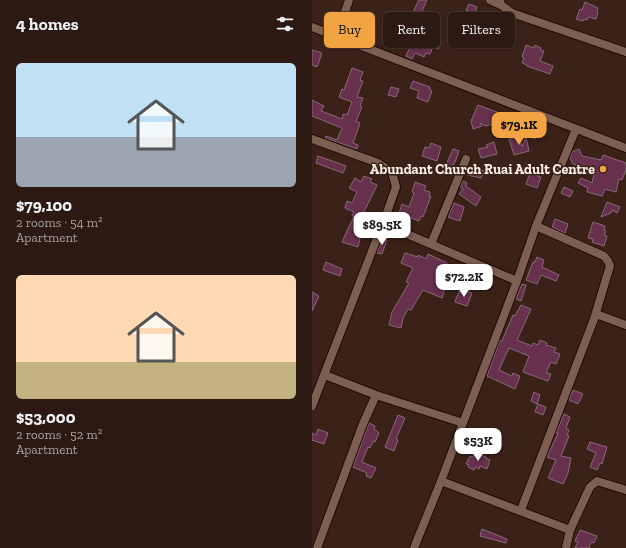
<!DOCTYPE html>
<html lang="en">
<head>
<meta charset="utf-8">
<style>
	body { margin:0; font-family:"Zilla Slab",serif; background:#34231b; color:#f1f3f6; height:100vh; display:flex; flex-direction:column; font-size:15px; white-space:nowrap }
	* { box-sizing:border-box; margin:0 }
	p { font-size:13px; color:#a6a19f }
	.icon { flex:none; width:22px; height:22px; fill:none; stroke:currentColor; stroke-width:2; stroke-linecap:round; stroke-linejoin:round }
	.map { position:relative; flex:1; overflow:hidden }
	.side { display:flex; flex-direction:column; background:#2c1a12; width:312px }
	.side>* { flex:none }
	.banner { position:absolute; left:12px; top:12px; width:242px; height:36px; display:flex; gap:8px }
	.price { position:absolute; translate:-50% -34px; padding:0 9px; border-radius:8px; background:#fff; color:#222; font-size:13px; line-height:26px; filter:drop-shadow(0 1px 2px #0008) }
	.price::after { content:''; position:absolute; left:50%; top:24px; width:12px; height:9px; margin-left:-6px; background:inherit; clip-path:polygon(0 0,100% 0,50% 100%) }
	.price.current { background:#f3a442; color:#111 }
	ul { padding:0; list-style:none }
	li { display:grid; align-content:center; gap:8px; height:212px; padding:0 16px }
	li span { display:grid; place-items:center; height:124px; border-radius:6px; color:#555 }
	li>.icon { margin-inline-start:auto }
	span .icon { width:72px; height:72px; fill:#fffc; stroke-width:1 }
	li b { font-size:17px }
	h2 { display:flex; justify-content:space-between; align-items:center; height:48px; padding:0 16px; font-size:17px }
	.pill { padding:0 14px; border-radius:6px; background:#2c1a12; box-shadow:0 1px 3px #0004,0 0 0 1px #483832; font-size:14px; line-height:36px }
	.pill.current { background:#f3a442; color:#111 }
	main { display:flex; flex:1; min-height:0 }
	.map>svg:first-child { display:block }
	.building { fill:#67314e; stroke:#876978 }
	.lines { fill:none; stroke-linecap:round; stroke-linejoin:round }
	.minor-casing { stroke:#210a03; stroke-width:10 }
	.minor { stroke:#7c5e52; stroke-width:8 }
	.poi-dot { fill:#f3a442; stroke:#3b2218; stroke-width:1.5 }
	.labels { text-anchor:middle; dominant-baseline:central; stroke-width:3; stroke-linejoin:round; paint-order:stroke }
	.poi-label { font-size:14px; font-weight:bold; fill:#feefea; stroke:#3b2218; text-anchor:end }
</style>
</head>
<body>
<main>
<section class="side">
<h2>4 homes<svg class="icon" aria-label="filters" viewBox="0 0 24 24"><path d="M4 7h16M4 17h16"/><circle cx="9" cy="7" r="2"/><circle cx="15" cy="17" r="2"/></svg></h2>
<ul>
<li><span style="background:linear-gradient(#bfe0f5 60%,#9aa5b1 0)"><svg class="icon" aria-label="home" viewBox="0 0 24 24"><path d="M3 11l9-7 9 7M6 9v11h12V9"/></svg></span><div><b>$79,100</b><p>2 rooms · 54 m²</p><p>Apartment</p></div></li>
<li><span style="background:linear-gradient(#ffd9b3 70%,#c2b280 0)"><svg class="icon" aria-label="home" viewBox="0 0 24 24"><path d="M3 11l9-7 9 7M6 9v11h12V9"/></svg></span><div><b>$53,000</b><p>2 rooms · 52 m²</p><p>Apartment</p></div></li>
</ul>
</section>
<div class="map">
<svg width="314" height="548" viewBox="0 0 314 548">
	<rect width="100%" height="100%" fill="#3b2218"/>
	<!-- building -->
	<path class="building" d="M107,0H115L106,20L98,18Z
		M273,2L286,8L285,12H286L284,19L276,17L275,20L272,19L271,21L264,19L268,9L270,10Z
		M157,4L165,7L163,14L154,10Z
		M79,15L85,17L77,37L71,34Z
		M111,19L117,22L112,34L129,42L126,49L121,47L118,54L114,53L112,57L103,53L100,59L94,56Z
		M214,45L222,48L223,45L229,48L228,50L232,51L228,61L241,66L238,74L215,66V65L210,63L212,58L210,57Z
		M0,50L10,53L5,67L0,65Z
		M40,68L51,72L48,80L51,81L45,97L51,98L48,106L50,107L44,121L48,123L41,143L46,145L45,149L13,138L14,136L25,140L30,128L0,116V100L12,106L9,111L30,119L31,114L35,115L40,102L27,97L30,89L32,90Z
		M101,81L118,87V90L120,91L116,102L105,98L107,91L98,88Z
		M79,87L87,89L84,97L76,95Z
		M166,105L201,118L174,126L168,123L170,126L161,129L159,121Z
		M217,128L226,131L223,139L214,136Z
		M207,136L210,147L214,137L217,151L202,155L197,139Z
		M182,142L185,154L169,158L166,149L176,147L174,145Z
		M119,143L129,147L125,161L110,156L113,147L117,148Z
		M141,149L147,151L143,162L139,169L134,165Z
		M267,149L270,156L289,160L291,155L314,163V170L310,180L307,179L304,192L293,189L290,196L275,192L276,188L266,183L269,178L280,183L283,170L261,164L258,158L260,152Z
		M6,156L34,166L31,173L4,163Z
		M160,167L172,171L169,178L156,175Z
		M218,173L229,177L225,188L214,184Z
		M52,176L60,179L58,182L65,185L52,212L57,214L50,230L46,247L30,242L42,216H40L42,212L33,208L35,201L40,203L45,192L37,188L43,178L49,182Z
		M151,181L155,183L154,186L169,197L164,206L147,194L151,189L148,187Z
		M103,182L114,186L112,190L118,192L117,196H119L111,217L109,216L107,221L87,213L90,204L97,207L102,193L100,192Z
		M252,187L261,191L258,197L249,193Z
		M295,202L308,207L305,213L300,210L299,213L289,217Z
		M142,203L152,207L148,221L136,217Z
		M243,219L256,224L253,233L240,227Z
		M281,222L293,226L292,230L294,231L292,235L295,236L292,246L280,242L281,239L276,238Z
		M71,238L75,240L70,254L65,253Z
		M93,253L106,257V255L114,259L116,254L135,263L134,266L136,267L133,273L131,272L126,285L133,288L130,298L111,290L99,310L96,309L91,318L89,328L77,325L80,312L97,283L94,282L101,268L89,263Z
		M225,257L232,260L230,267L247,275L244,281L229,275L225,284L214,280L221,262H223Z
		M14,262L30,269L28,276L11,270Z
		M210,284L214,285L209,301L204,299Z
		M152,290L160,293L155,306L143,302L147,291L151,293Z
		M0,292L7,296L0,311Z
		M209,305L219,309L205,340L220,346L221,343L226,345L228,340L235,343L234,345L244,348L242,352L248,354L244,364L239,362L234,373L239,374L236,381L211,372L217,356L197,348L187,370L200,376L201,373L208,376L203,389L175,376L188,340L190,341L201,315L203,316Z
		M261,390L271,394L266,404L257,400Z
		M222,392L228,395L225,404L219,401Z
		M226,404L234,407L231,415L223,412Z
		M252,414L258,417L254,428L257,430L255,435L257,436L249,456L259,458L256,473L251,484L236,478L244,460L235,457L246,433H244Z
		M86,415L93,418L84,439L86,440L82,451L73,447Z
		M57,423L63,426L62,429L67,433L63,442L61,441L58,448L56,447L50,462L64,468L59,478L54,476L55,473L41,467Z
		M6,429L16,433L12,444L0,440V433L4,435Z
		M278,442L295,447L290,464L288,463L285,470L278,467L284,453L275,449Z
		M165,453L174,457V458L178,460L175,469L168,466L167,469L163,467L162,470L156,467L157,465L154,464L158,456L161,457L162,454L165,455Z
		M170,529L195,539L194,543L168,536Z
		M268,530L285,536L282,543L279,542L277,548H263L266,542L263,541Z"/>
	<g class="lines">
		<!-- minor casing -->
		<g class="minor-casing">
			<path id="minor" d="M178,0L189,5
				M188,0L189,5L200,13L314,52
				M0,27L314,148
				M25,36L37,0
				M0,139L66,163L80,172L84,187L73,218L72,226
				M119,244L154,159
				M284,314L314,325
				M13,375L64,395L151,423
				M0,406L67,233L72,226L81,228L205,281
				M129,481L258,530
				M209,510L282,319L298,266L296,261L292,256L224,226
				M5,548L51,424L64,395
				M102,548L129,481L205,281L224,226L264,129
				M254,548L258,530L278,487L285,481L314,490"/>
		</g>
		<!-- minor -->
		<use href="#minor" class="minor"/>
	</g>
	<!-- markers -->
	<circle class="poi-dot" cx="291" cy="169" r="4"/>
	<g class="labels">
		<!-- poi labels -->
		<g class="poi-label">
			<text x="283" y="169">Abundant Church Ruai Adult Centre</text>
		</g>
	</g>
</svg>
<b class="price current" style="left:207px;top:146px">$79.1K</b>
<b class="price" style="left:70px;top:246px">$89.5K</b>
<b class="price" style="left:152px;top:298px">$72.2K</b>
<b class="price" style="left:166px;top:462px">$53K</b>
<div class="banner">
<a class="pill current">Buy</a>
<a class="pill">Rent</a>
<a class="pill">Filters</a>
</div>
</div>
</main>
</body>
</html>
